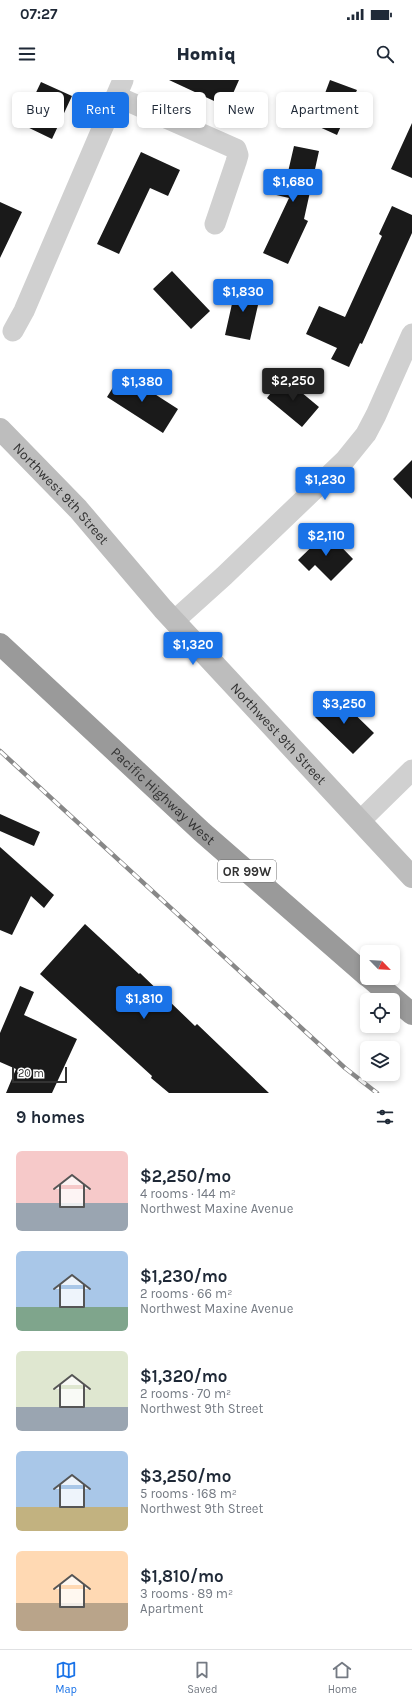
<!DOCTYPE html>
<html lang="en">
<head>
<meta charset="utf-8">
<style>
	body { margin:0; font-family:Karla,sans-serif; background:#f2f2f3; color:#1f2937; height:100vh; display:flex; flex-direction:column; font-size:15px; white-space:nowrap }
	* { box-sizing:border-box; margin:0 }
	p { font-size:13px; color:#747a83 }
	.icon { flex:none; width:22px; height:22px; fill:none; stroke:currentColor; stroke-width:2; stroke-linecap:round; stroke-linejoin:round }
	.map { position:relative; height:1013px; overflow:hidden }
	.panel { display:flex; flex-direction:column; background:#fff; flex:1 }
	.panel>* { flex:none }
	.hud { position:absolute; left:12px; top:12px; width:388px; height:36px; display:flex; gap:8px }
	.needle { width:26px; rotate:115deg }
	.buttons { position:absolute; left:360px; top:865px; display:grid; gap:8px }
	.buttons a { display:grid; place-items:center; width:40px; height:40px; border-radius:6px; background:#fff; box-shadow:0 2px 6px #0003; font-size:20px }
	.scale { position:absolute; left:12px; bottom:10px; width:55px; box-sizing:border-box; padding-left:4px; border:2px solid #333; border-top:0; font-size:11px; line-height:14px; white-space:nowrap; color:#333; -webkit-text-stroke:3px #fff; paint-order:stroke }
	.price { position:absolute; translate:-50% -34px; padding:0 9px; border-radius:4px; background:#1a73e8; color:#fff; font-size:13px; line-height:26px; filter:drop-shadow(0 1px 2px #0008) }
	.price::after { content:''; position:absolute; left:50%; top:24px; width:12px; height:9px; margin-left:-6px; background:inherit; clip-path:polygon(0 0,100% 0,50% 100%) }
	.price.on { background:#222; color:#fff }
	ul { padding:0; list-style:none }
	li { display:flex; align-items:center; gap:12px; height:100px; padding:0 16px }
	li span { display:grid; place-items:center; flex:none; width:112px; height:80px; border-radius:6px; color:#555 }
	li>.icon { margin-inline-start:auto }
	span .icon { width:48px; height:48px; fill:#fffc; stroke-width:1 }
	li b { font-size:17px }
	h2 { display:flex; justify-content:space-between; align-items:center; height:48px; padding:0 16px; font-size:17px }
	.pill { padding:0 14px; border-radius:6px; background:#fff; box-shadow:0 2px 6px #0003; font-size:14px; line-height:36px }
	.pill.on { background:#1a73e8; color:#fff }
	.status { display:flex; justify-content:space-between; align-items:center; height:28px; padding:0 20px; background:#fff; direction:ltr }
	.status svg { height:11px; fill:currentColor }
	header { display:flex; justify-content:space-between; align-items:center; height:52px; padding:0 16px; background:#fff; font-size:18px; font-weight:800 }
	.tab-bar { display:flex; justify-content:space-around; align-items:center; height:56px; border-top:1px solid #e0e1e3; background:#fff; font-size:11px; color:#747a83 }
	.tab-bar a { display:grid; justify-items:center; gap:2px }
	.tab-bar .on { color:#1a73e8 }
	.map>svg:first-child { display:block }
	.building { fill:#1a1a1a }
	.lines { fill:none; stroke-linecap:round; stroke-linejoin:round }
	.street { stroke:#d0d0d0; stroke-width:21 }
	.secondary { stroke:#bdbdbd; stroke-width:22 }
	.highway { stroke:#9a9a9a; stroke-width:22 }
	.rail-casing { stroke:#888; stroke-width:4.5 }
	.rail { stroke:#fff; stroke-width:3; stroke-dasharray:9; stroke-linecap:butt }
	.labels { text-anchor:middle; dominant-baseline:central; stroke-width:4; stroke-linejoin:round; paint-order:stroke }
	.shield { fill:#fff; stroke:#707070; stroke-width:1 }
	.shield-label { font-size:13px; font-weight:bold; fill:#333 }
	.street-label { font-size:14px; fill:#333; stroke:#fff }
</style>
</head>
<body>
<div class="status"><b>07:27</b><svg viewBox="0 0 49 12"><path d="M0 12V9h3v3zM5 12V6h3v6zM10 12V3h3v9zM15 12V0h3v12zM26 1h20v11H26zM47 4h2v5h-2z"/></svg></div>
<header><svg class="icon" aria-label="menu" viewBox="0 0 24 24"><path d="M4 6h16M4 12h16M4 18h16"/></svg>Homiq<svg class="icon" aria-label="search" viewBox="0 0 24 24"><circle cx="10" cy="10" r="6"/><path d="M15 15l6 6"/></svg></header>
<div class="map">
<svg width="412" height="1013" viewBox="0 0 412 1013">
	<rect width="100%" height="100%" fill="#fff"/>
	<!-- building -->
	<path class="building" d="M169,0H239L227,27Z
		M330,0L357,10L337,55L304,40L316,12L324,16Z
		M41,2L72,16L52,59L21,44Z
		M412,43V98L391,89Z
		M294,66L319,71L304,139L308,141L288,184L263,173L289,118L272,114L278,89L288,92Z
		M141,72L180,90L168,116L150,108L119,174L97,164Z
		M0,122L22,132L0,178Z
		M392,126L412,135V153L362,264L360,263L349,287L331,279L337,268L306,254L319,226L345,237L382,156L379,154Z
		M172,191L210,231L191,249L153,209Z
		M236,206L261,212L250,260L225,255Z
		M122,293L178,329L163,353L107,317Z
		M283,297L319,327L302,347L267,318Z
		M412,380V419L393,399Z
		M327,452L353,479L331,501L315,485L309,491L298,480Z
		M336,616L374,653L353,674L315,637Z
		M0,734L40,752L34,766L0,751Z
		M0,767L54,815L44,828L31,816L12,855L0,850Z
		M85,844L139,894L140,893L195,946L197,944L269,1013H169L151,998L152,996L40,894Z
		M20,906L34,912L24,935L77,959L52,1013H6L16,989L0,982V953Z"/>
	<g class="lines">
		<!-- street -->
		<path class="street" d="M116,16L236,69L238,75L236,82L215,144
			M13,251L24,231L123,0
			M174,541L224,496L345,380L366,354L376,335L412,254
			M360,741L412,690"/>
		<!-- secondary -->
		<path class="secondary" id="s1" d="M0,349L78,429L163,529L412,797"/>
		<!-- highway -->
		<g class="highway">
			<path id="s2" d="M0,564L202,752L367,896"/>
			<path d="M370,898L412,934"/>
		</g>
		<!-- rail casing -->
		<g class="rail-casing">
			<path id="rail" d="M0,671L345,988L377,1013"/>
		</g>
		<!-- rail -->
		<use href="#rail" class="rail"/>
	</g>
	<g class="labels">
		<!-- shield labels -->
		<rect class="shield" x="218" y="780" width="58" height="22" rx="3"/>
		<g class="shield-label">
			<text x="247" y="791">OR 99W</text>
		</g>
		<!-- street labels -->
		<g class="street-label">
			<text stroke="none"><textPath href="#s1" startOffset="89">Northwest 9th Street</textPath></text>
			<text stroke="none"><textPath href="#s1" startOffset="413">Northwest 9th Street</textPath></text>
			<text stroke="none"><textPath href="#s2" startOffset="223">Pacific Highway West</textPath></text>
		</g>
	</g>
</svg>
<div class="buttons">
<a><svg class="needle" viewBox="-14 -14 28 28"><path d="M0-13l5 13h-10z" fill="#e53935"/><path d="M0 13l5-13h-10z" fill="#747a83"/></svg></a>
<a><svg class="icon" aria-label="locate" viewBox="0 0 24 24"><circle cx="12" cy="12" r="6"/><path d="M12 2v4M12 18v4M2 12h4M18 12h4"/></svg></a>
<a><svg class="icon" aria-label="layers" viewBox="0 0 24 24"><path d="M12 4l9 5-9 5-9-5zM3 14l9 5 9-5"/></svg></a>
</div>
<div class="scale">20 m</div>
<b class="price" style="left:293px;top:123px">$1,680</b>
<b class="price" style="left:243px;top:233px">$1,830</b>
<b class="price on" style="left:293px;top:322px">$2,250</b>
<b class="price" style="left:142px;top:323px">$1,380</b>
<b class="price" style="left:325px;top:421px">$1,230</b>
<b class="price" style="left:326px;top:477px">$2,110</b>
<b class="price" style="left:193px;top:586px">$1,320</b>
<b class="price" style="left:344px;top:645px">$3,250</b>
<b class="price" style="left:144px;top:940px">$1,810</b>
<div class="hud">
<a class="pill">Buy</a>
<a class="pill on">Rent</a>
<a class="pill">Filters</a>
<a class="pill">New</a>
<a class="pill">Apartment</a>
</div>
</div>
<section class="panel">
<h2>9 homes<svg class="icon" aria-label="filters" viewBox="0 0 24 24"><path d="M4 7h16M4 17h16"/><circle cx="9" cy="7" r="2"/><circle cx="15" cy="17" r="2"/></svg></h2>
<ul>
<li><span style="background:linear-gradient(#f6c9c9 65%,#9aa5b1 0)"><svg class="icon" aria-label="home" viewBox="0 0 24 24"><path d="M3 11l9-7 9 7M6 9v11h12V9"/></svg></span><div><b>$2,250/mo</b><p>4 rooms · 144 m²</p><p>Northwest Maxine Avenue</p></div></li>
<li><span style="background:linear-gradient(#a9c7e8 70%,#7fa58c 0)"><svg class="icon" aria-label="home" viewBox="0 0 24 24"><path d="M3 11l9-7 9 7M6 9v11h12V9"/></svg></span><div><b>$1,230/mo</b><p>2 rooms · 66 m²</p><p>Northwest Maxine Avenue</p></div></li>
<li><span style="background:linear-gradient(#dfe7d0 70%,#9aa5b1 0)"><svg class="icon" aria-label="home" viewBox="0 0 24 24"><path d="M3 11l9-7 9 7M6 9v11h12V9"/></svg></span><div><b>$1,320/mo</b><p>2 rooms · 70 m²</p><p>Northwest 9th Street</p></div></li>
<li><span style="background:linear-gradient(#a9c7e8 70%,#c2b280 0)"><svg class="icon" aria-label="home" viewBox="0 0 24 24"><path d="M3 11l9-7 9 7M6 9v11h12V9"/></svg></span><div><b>$3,250/mo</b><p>5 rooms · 168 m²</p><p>Northwest 9th Street</p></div></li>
<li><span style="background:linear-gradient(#ffd9b3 65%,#b9a48a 0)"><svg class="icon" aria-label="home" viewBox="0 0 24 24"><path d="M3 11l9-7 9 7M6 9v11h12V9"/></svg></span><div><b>$1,810/mo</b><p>3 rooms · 89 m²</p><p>Apartment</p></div></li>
</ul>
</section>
<nav class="tab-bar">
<a class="on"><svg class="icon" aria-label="map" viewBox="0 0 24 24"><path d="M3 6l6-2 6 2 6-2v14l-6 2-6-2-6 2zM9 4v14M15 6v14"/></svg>Map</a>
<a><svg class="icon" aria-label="saved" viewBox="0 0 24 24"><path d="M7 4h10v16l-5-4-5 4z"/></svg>Saved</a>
<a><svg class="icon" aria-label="home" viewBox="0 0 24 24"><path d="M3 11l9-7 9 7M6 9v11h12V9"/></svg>Home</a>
</nav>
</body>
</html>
